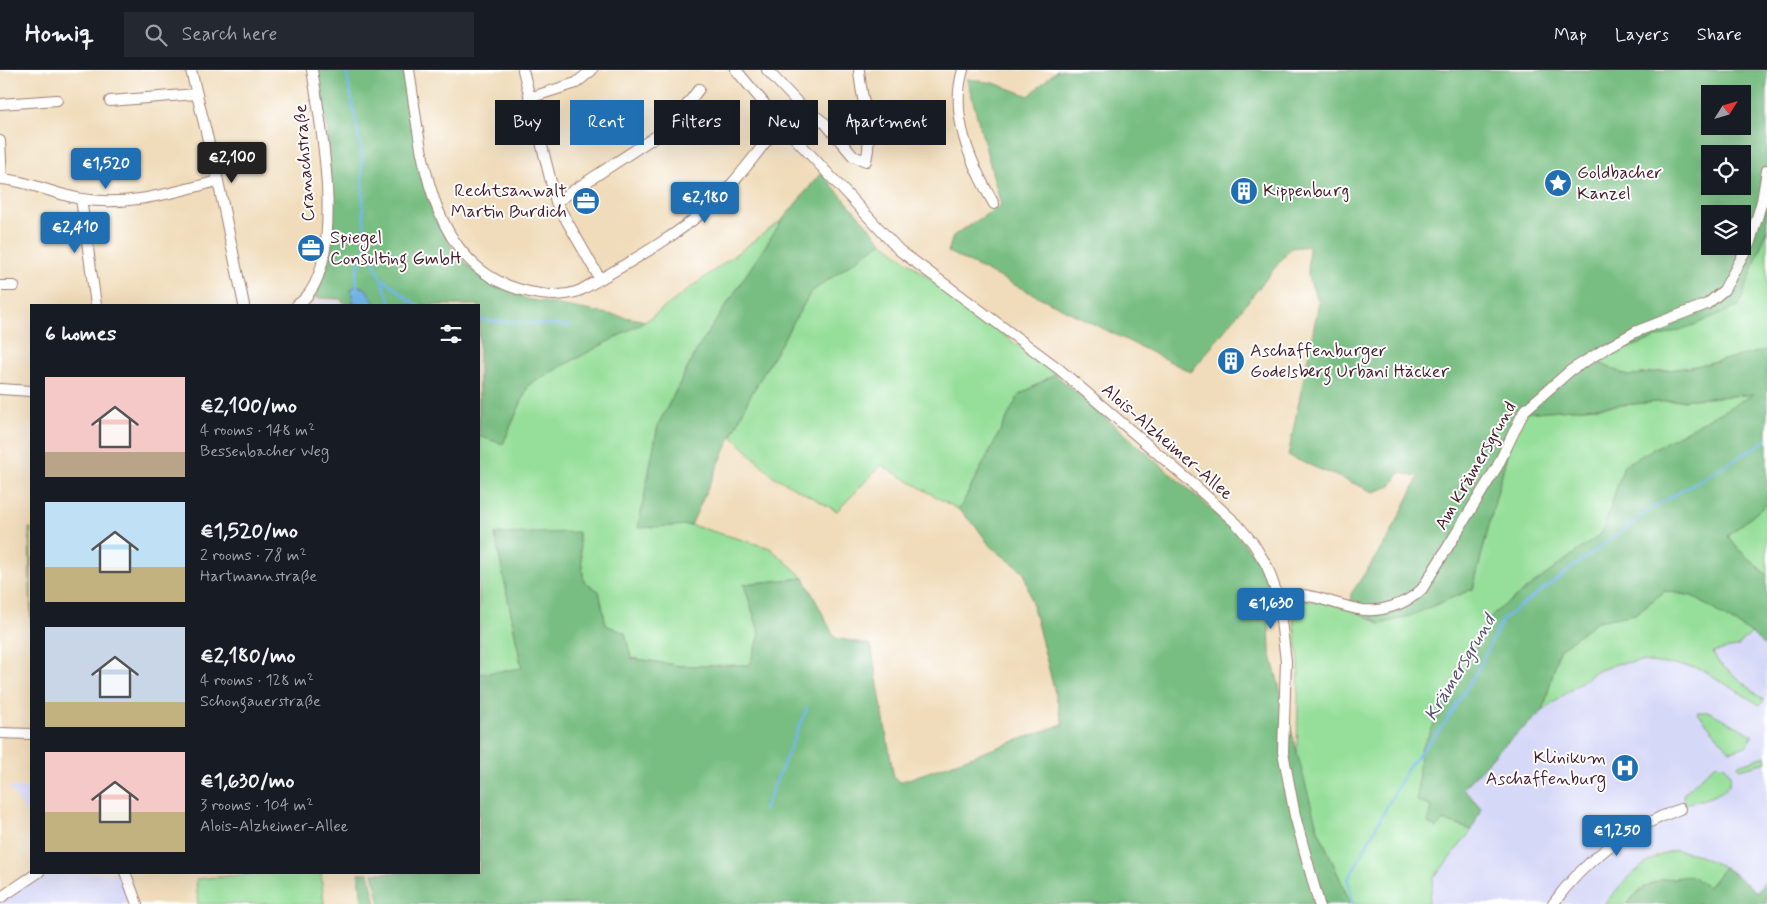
<!DOCTYPE html>
<html lang="en">
<head>
<meta charset="utf-8">
<style>
	body { margin:0; font-family:Mynerve,sans-serif; background:#242831; color:#f1f3f6; height:100vh; display:flex; flex-direction:column; font-size:19px; white-space:nowrap }
	* { box-sizing:border-box; margin:0 }
	p { font-size:16px; color:#9ea1a6 }
	.icon { flex:none; width:28px; height:28px; fill:none; stroke:currentColor; stroke-width:2; stroke-linecap:round; stroke-linejoin:round }
	.map { position:relative; flex:1; overflow:hidden }
	.details { position:absolute; left:30px; top:234px; width:450px; height:570px; display:flex; flex-direction:column; background:#171b24; border-radius:0px; box-shadow:0 5px 20px #0002 }
	.details>* { flex:none }
	.top-card { position:absolute; left:495px; top:30px; width:475px; height:45px; display:flex; gap:10px }
	.needle { width:32px; rotate:53deg }
	.buttons { position:absolute; left:1701px; top:15px; display:grid; gap:10px }
	.buttons a { display:grid; place-items:center; width:50px; height:50px; border-radius:0px; background:#171b24; box-shadow:0 5px 20px #0002; font-size:25px }
	.price { position:absolute; translate:-50% -42px; padding:0 11px; border-radius:5px; background:#1f6fb2; color:#fff; font-size:16px; line-height:32px; filter:drop-shadow(0 1px 2px #0008) }
	.price::after { content:''; position:absolute; left:50%; top:30px; width:15px; height:11px; margin-left:-8px; background:inherit; clip-path:polygon(0 0,100% 0,50% 100%) }
	.price.current { background:#222; color:#fff }
	ul { padding:0; list-style:none }
	li { display:flex; align-items:center; gap:15px; height:125px; padding:0 15px }
	li span { display:grid; place-items:center; flex:none; width:140px; height:100px; border-radius:0px; color:#555 }
	li>.icon { margin-inline-start:auto }
	span .icon { width:60px; height:60px; fill:#fffc; stroke-width:1 }
	li b { font-size:21px }
	h2 { display:flex; justify-content:space-between; align-items:center; height:60px; padding:0 15px; font-size:21px }
	.tag { padding:0 18px; border-radius:0px; background:#171b24; box-shadow:0 5px 20px #0002; font-size:18px; line-height:45px }
	.tag.current { background:#1f6fb2; color:#fff }
	header { display:flex; align-items:center; gap:30px; box-sizing:border-box; height:70px; padding:0 25px; background:#171b24; border-bottom:1px solid #363941 }
	header strong { font-size:24px }
	nav { display:flex; gap:28px; margin-inline-start:auto; font-size:18px }
	.search { width:350px; height:45px; background:#242831; display:flex; align-items:center; gap:12px; box-sizing:border-box; padding:0 18px; border-radius:0px; color:#9ea1a6; font-size:19px }
	.map>svg:first-child { display:block }
	.built { fill:#d6d8f8 }
	.green { fill:#96df9a; stroke:#707f62 }
	.forest { fill:#78be82; stroke:#616e56; fill-rule:evenodd }
	.water { fill:#75b7ea; stroke:#606b8a }
	.lines { fill:none; stroke-linecap:round; stroke-linejoin:round }
	.stream { stroke:#75b7ea; stroke-width:2.5 }
	.minor-casing { stroke:#9d7e72; stroke-width:12 }
	.minor { stroke:#fff; stroke-width:10 }
	.labels { text-anchor:middle; dominant-baseline:central; stroke-width:4; stroke-linejoin:round; paint-order:stroke }
	.street-label { font-size:18px; fill:#4a1f2b; stroke:#fff }
	.poi-label { font-size:18px; fill:#4a1f2b; stroke:#fff; text-anchor:start }
	.water-label { font-size:19px; font-style:italic; fill:#59546e; stroke:#fff }
</style>
</head>
<body>
<header>
<strong>Homiq</strong>
<div class="search"><svg class="icon" aria-label="search" viewBox="0 0 24 24"><circle cx="10" cy="10" r="6"/><path d="M15 15l6 6"/></svg>Search here</div>
<nav><a>Map</a><a>Layers</a><a>Share</a></nav>
</header>
<div class="map">
<svg width="1767" height="834" viewBox="0 0 1767 834">
	<rect width="100%" height="100%" fill="#fff"/>
	<filter id="ink" filterUnits="userSpaceOnUse"><feTurbulence type="fractalNoise" baseFrequency=".02" numOctaves="2"/><feDisplacementMap in="SourceGraphic" scale="10" xChannelSelector="R" yChannelSelector="G"/><feConvolveMatrix kernelMatrix="1 2 1 2 8 2 1 2 1" color-interpolation-filters="sRGB"/></filter>
	<filter id="wash" filterUnits="userSpaceOnUse"><feTurbulence type="fractalNoise" baseFrequency=".0096" numOctaves="4" result="noise"/><feDisplacementMap in="SourceGraphic" scale="20" xChannelSelector="R" yChannelSelector="G"/><feGaussianBlur stdDeviation="1.12" result="paint"/><feColorMatrix in="noise" values="0 0 0 0 0 0 0 0 0 0 0 0 0 0 0 0 0 1.4 0 .05"/><feComposite in="paint" operator="in"/></filter>
	<g filter="url(#wash)">
		<rect width="100%" height="100%" fill="#f0dcba"/>
		<!-- built -->
		<path class="built" d="M316,231H340L345,235H308Z
			M1751,563L1767,578V809L1757,822L1724,797L1695,784L1660,783L1640,797L1604,834H1428L1434,808L1472,760L1463,718L1502,677L1543,641L1593,603L1616,594L1642,591L1699,598L1760,635L1763,630L1719,593L1713,582L1739,576Z
			M9,717L31,718V750Z
			M33,803H119L131,834H0V826Z"/>
		<!-- green -->
		<path class="green" d="M783,149L698,278L658,355L639,457L691,455L770,478L804,508L744,514L760,565L750,595L682,596L631,588L625,563L606,555L599,521L584,512L578,463L495,464L522,599L479,604V366L503,374L529,314L646,251Z
			M1767,160V280L1691,297L1628,306L1593,290L1738,236Z
			M882,172L1055,304L1019,325L959,440L881,395L837,441L773,406L732,366L749,328L811,222Z
			M1756,324L1624,395L1603,463L1493,544L1432,737L1442,750L1472,760L1434,808L1428,834H1351L1317,757L1297,684L1299,592L1291,529C1319,529 1357,539 1380,554L1473,519L1510,372L1523,343Z
			M1767,434V505L1738,479L1728,466Z
			M29,458H31V565Z
			M1665,521L1692,526L1751,563L1739,576L1713,582L1719,593L1764,630L1760,635L1699,598L1642,591L1616,594L1593,603L1543,641L1559,580L1597,551L1635,544Z
			M1697,642H1710L1753,665L1746,676L1730,681Z
			M1766,686L1767,692L1739,699L1738,695Z
			M1716,694L1724,695C1747,722 1703,729 1685,734L1684,723Z
			M1676,780L1695,784L1724,797L1708,817H1643L1626,834H1604C1624,812 1645,787 1676,780Z
			M276,802L321,803L324,834H198L196,809Z"/>
		<!-- forest -->
		<path class="forest" d="M316,0H403L427,128L450,175L477,205L527,229L646,251L529,314L503,374L479,366V235H346L340,229L315,228L331,186L333,156L327,56Z
			M1057,0H1767V160L1739,236L1694,255L1593,290L1628,306L1691,297L1767,280V434L1728,466L1738,479L1767,505V578L1751,563L1692,526L1665,521L1635,544L1597,551L1559,580L1543,641L1502,677L1463,718L1481,738L1472,760L1443,750L1437,758L1428,753L1432,737L1417,731L1420,681L1493,544L1602,463L1624,395L1754,324L1523,343L1521,340L1510,372L1473,519L1407,547L1380,554L1351,532V524L1390,465L1419,406L1399,403L1391,416L1374,422L1288,386L1319,232L1308,207L1309,176L1291,178L1191,302L948,182L953,166L1001,135L967,9L994,13L1029,26ZM1710,24H1742V56H1710ZM1710,84H1742V116H1710ZM1710,144H1742V176H1710Z
			M821,103L882,172L811,222L749,328L691,455L638,458L658,355L698,278L783,149Z
			M1055,304L1230,455L1260,494L1268,513L1270,582L1317,757L1351,834H380L373,803L479,802V604L522,598L495,464L578,462L584,512L599,521L606,555L625,563L631,588L682,596L749,595L760,565L744,514L804,508L835,568L871,575L894,708L900,712L1063,654L1024,502L990,476L978,459L959,440L1019,325Z
			M1724,797L1757,822L1767,809L1766,834H1626C1651,809 1658,809 1692,806L1708,817Z
			M359,803H369L376,834H362Z"/>
		<!-- water -->
		<path class="water" d="M357,215L366,219L376,235H354L351,220Z"/>
		<g class="lines">
			<!-- stream -->
			<path class="stream" d="M346,0L362,84L363,143L367,176L392,235
				M383,210C397,216 404,230 419,235
				M357,215L356,202L367,176
				M479,250L569,256
				M764,740L807,638
				M1353,834L1348,810L1382,746L1406,700L1445,653L1477,601L1503,549L1656,436L1767,370"/>
		</g>
	</g>
	<g filter="url(#ink)">
		<g class="lines">
			<!-- minor casing -->
			<g class="minor-casing">
				<path id="minor" d="M191,0L218,111L244,235
					M409,0C421,78 427,192 518,219C538,225 562,228 581,220C627,194 694,157 728,118C753,91 772,60 799,34
					M523,0L556,132L600,209
					M736,0L780,52L899,180L1059,299L1192,413L1237,454L1253,473L1267,496L1278,527L1286,591L1283,682L1295,746L1319,834
					M767,0L799,34L825,53L853,86L866,91C874,60 861,31 859,0
					M963,0C949,46 971,94 994,134
					M529,28L576,13L592,0
					M110,31L196,24
					M0,34L57,30
					M0,71L2,109
					M0,109C27,110 55,125 82,129C128,137 174,122 218,111
					M81,129L96,235
					M556,132L670,57L699,19
					M0,216H14
					M297,235C349,201 321,53 312,0
					M0,319L31,321
					M1278,527C1308,519 1330,534 1358,539C1379,544 1407,534 1422,519L1497,397L1524,341L1571,300L1605,279L1635,262L1707,234L1724,220L1750,172L1762,131L1767,100
					M0,663L31,664
					M125,802L137,834
					M0,828L39,802
					M1553,834C1585,789 1629,758 1680,739"/>
			</g>
			<!-- minor -->
			<use href="#minor" class="minor"/>
		</g>
	</g>
	<!-- icons -->
	<defs>
		<g id="sight-disc" transform="scale(1.4375)"><circle r="9.5" fill="#1f6fb2" stroke="#fff"/><path d="M0-6L1.8-2.2L6-1.7L2.9 1.2L3.7 5.4L0 3.3L-3.7 5.4L-2.9 1.2L-6-1.7L-1.8-2.2Z" fill="#fff"/></g>
		<g id="building-disc" transform="scale(1.4375)"><circle r="9.5" fill="#1f6fb2" stroke="#fff"/><path d="M-4-6H4V6H1V3H-1V6H-4ZM-2.5-4.3h1.7v1.8h-1.7ZM.8-4.3h1.7v1.8H.8ZM-2.5-1h1.7V.8h-1.7ZM.8-1h1.7V.8H.8Z" fill="#fff"/></g>
		<g id="office-disc" transform="scale(1.4375)"><circle r="9.5" fill="#1f6fb2" stroke="#fff"/><path d="M-6-3h4V-5.5h4V-3h4V5H-6ZM-1-4.5V-3h2v-1.5ZM-6 0V1H6V0Z" fill="#fff"/></g>
		<g id="hospital-disc" transform="scale(1.4375)"><circle r="9.5" fill="#1f6fb2" stroke="#fff"/><path d="M-5-5h3v3.5h4V-5h3V5h-3V1.5h-4V5h-3Z" fill="#fff"/></g>
	</defs>
	<g fill-rule="evenodd">
		<use href="#sight-disc" x="1558" y="113"/>
		<use href="#building-disc" x="1244" y="121"/>
		<use href="#office-disc" x="586" y="131"/>
		<use href="#office-disc" x="311" y="178"/>
		<use href="#building-disc" x="1231" y="291"/>
		<use href="#hospital-disc" x="1625" y="698"/>
	</g>
	<g class="labels">
		<!-- street labels -->
		<g class="street-label">
			<text transform="translate(305 93) rotate(-94)">Cranachstraße</text>
			<text transform="translate(1167 372) rotate(41)">Alois-Alzheimer-Allee</text>
			<text transform="translate(1476 396) rotate(-60)">Am Krämersgrund</text>
		</g>
		<!-- poi labels -->
		<g class="poi-label">
			<text x="1577" y="103">Goldbacher<tspan x="1577" dy="21">Kanzel</tspan></text>
			<text x="567" y="121" text-anchor="end">Rechtsanwalt<tspan x="567" dy="21">Martin Burdich</tspan></text>
			<text x="1263" y="121">Kippenburg</text>
			<text x="330" y="168">Spiegel<tspan x="330" dy="21">Consulting GmbH</tspan></text>
			<text x="1250" y="281">Aschaffenburger<tspan x="1250" dy="21">Godelsberg Urbani Häcker</tspan></text>
			<text x="1606" y="688" text-anchor="end">Klinikum<tspan x="1606" dy="21">Aschaffenburg</tspan></text>
		</g>
		<!-- water labels -->
		<g class="water-label">
			<text transform="translate(1460 598) rotate(-59)">Krämersgrund</text>
		</g>
	</g>
</svg>
<div class="buttons">
<a><svg class="needle" viewBox="-14 -14 28 28"><path d="M0-13l5 13h-10z" fill="#e53935"/><path d="M0 13l5-13h-10z" fill="#9ea1a6"/></svg></a>
<a><svg class="icon" aria-label="locate" viewBox="0 0 24 24"><circle cx="12" cy="12" r="6"/><path d="M12 2v4M12 18v4M2 12h4M18 12h4"/></svg></a>
<a><svg class="icon" aria-label="layers" viewBox="0 0 24 24"><path d="M12 4l9 5-9 5-9-5zM3 14l9 5 9-5"/></svg></a>
</div>
<b class="price current" style="left:232px;top:114px">€2,100</b>
<b class="price" style="left:106px;top:120px">€1,520</b>
<b class="price" style="left:705px;top:154px">€2,180</b>
<b class="price" style="left:75px;top:184px">€2,410</b>
<b class="price" style="left:1271px;top:560px">€1,630</b>
<b class="price" style="left:1617px;top:787px">€1,250</b>
<div class="top-card">
<a class="tag">Buy</a>
<a class="tag current">Rent</a>
<a class="tag">Filters</a>
<a class="tag">New</a>
<a class="tag">Apartment</a>
</div>
<section class="details">
<h2>6 homes<svg class="icon" aria-label="filters" viewBox="0 0 24 24"><path d="M4 7h16M4 17h16"/><circle cx="9" cy="7" r="2"/><circle cx="15" cy="17" r="2"/></svg></h2>
<ul>
<li><span style="background:linear-gradient(#f6c9c9 75%,#b9a48a 0)"><svg class="icon" aria-label="home" viewBox="0 0 24 24"><path d="M3 11l9-7 9 7M6 9v11h12V9"/></svg></span><div><b>€2,100/mo</b><p>4 rooms · 148 m²</p><p>Bessenbacher Weg</p></div></li>
<li><span style="background:linear-gradient(#bfe0f5 65%,#c2b280 0)"><svg class="icon" aria-label="home" viewBox="0 0 24 24"><path d="M3 11l9-7 9 7M6 9v11h12V9"/></svg></span><div><b>€1,520/mo</b><p>2 rooms · 78 m²</p><p>Hartmannstraße</p></div></li>
<li><span style="background:linear-gradient(#c9d6e8 75%,#c2b280 0)"><svg class="icon" aria-label="home" viewBox="0 0 24 24"><path d="M3 11l9-7 9 7M6 9v11h12V9"/></svg></span><div><b>€2,180/mo</b><p>4 rooms · 128 m²</p><p>Schongauerstraße</p></div></li>
<li><span style="background:linear-gradient(#f6c9c9 60%,#c2b280 0)"><svg class="icon" aria-label="home" viewBox="0 0 24 24"><path d="M3 11l9-7 9 7M6 9v11h12V9"/></svg></span><div><b>€1,630/mo</b><p>3 rooms · 104 m²</p><p>Alois-Alzheimer-Allee</p></div></li>
</ul>
</section>
</div>
</body>
</html>
